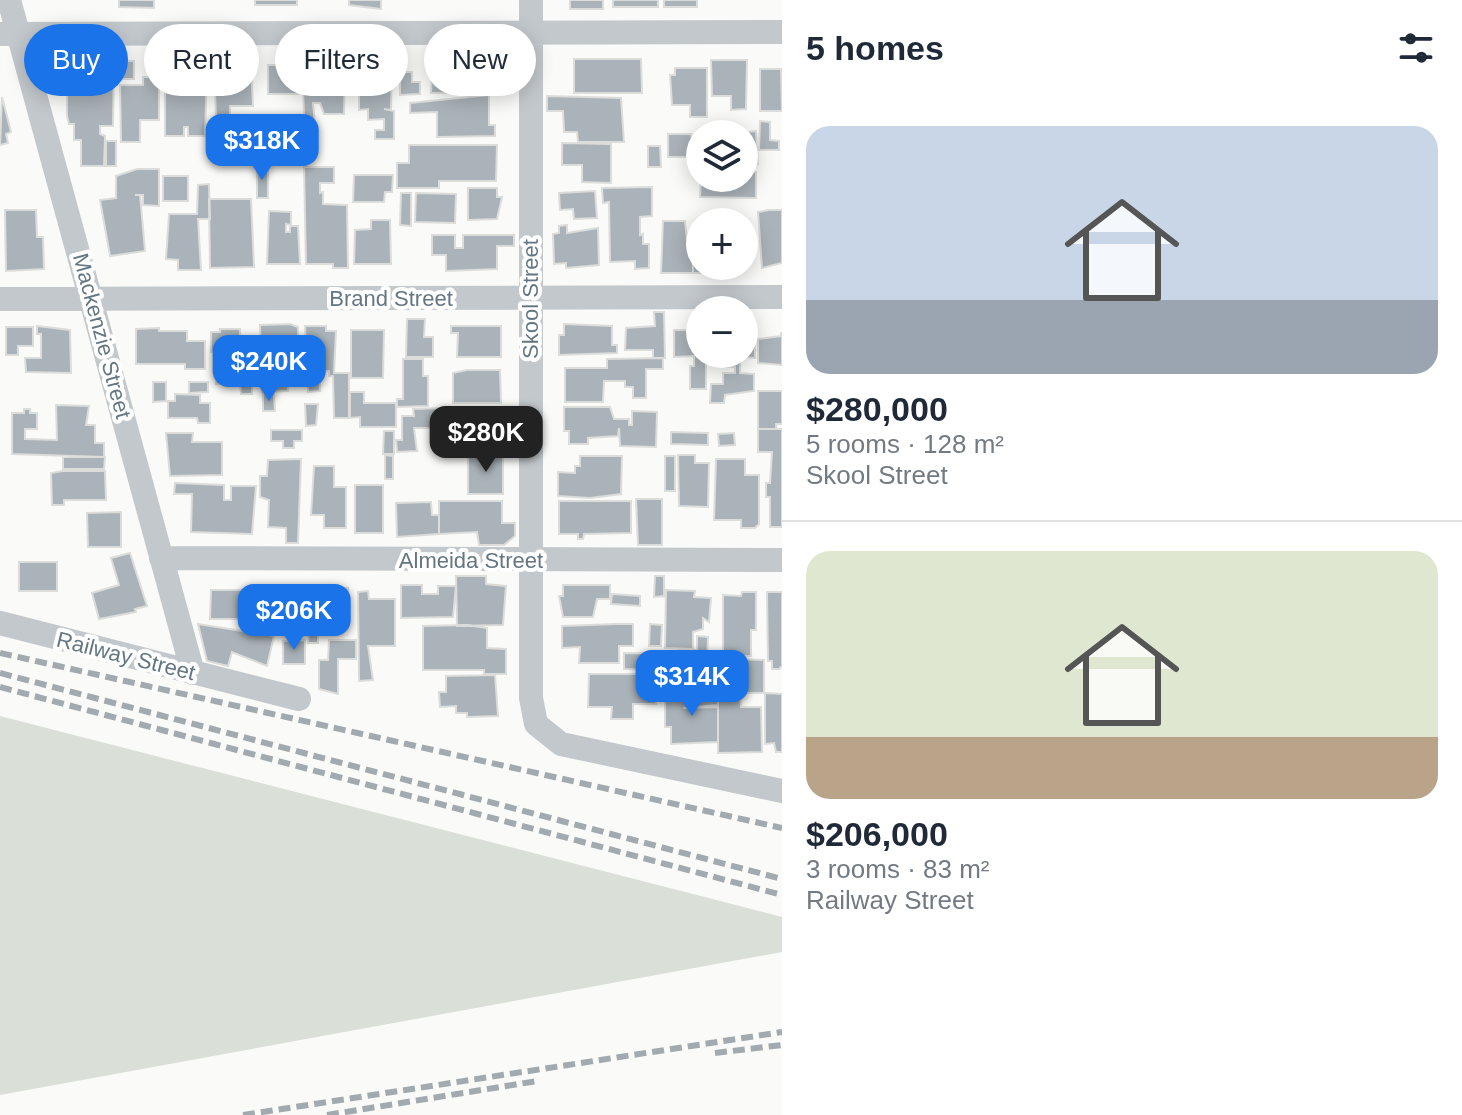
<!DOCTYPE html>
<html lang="en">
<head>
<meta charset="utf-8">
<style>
	body { margin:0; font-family:Helvetica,sans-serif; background:#f2f2f3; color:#1f2937; height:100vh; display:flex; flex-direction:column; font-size:30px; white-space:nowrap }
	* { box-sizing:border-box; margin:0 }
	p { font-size:26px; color:#747a83 }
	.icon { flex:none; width:44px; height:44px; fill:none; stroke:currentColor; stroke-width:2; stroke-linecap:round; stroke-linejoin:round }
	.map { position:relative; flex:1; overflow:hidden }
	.sheet { display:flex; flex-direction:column; background:#fff; width:680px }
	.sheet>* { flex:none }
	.guide { position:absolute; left:24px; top:24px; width:638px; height:72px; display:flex; gap:16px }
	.fabs { position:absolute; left:686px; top:120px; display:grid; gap:16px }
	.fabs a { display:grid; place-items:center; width:72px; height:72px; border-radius:50%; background:#fff; box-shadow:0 4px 20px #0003; font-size:40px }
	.price { position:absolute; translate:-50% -68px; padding:0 18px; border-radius:16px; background:#1a73e8; color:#fff; font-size:26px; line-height:52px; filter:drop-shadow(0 2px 4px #0008) }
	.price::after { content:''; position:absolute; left:50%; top:48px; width:24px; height:18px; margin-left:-12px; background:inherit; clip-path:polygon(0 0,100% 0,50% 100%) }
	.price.selected { background:#222; color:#fff }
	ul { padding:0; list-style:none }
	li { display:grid; align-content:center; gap:16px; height:424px; padding:0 24px }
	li+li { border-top:2px solid #e0e1e3 }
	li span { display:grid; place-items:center; height:248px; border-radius:24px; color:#555 }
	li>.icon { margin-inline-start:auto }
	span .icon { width:144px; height:144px; fill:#fffc; stroke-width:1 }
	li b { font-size:34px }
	h2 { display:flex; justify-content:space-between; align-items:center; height:96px; padding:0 24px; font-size:34px }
	.tag { padding:0 28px; border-radius:36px; background:#fff; box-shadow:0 4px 20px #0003; font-size:28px; line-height:72px }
	.tag.selected { background:#1a73e8; color:#fff }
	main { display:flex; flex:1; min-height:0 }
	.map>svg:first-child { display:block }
	.green { fill:#dadfd7 }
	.building { fill:#aab3b9; stroke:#dcdcda; stroke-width:2 }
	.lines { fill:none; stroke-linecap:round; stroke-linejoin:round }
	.street { stroke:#c3c8cc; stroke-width:24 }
	.rail { stroke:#a2aab0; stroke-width:6; stroke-dasharray:12 6; stroke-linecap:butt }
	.labels { text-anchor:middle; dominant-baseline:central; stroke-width:8; stroke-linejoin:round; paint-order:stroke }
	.street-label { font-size:22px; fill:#657683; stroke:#fff }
</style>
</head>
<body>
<main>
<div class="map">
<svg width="782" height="1115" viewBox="0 0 782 1115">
	<rect width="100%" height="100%" fill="#fafaf8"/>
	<!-- green -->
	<path class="green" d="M0,716L782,917V952L0,1095Z"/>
	<!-- building -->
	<path class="building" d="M119,0H154V8L119,7Z
		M255,0H297V5H255Z
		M349,0H381V9L349,5Z
		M570,0H603V9H570Z
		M613,0H658V7H613Z
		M664,0H697V7H664Z
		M574,59H641L642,93H574Z
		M711,60H747L746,109L731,110V96H712Z
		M57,61L114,62L113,126H100V134L105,136L104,166H81V140H74V124H69L67,116V95H61V81H57Z
		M116,61H134V79H116Z
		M444,61L491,65L492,89H474V93H431L432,74H444Z
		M224,62L230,66L251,65L253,106H230V118H216L214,66Z
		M152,63H163L164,86H159V120H140V142H121L120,85H143V77H153Z
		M312,64H345L344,114H324L320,103H313L316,135H305L303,92L312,91Z
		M268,65H297L298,94H268Z
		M165,67H207L205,136H188V127H184V136H165Z
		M359,68H392L391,110L384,109L394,111V139H375V130H384V119L368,120V109L359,110Z
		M675,68H707V117H690V105H672L670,75H675Z
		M760,69H781L782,111H760Z
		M400,72H412V82H420V94L400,95Z
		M489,95V125H495V136L437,137V112L410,113V103Z
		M547,96L621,98L624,142H578L577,132H564L563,111H547Z
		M2,97L11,132L6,134L8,143L0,145Z
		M760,121L770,122V140L779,141V150H759Z
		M756,131L758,164L744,165V142H749V132Z
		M668,134H691L696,157H668Z
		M106,141H116V166H106Z
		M212,143H233L234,163H213Z
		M562,143L611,144V183L582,182V165H562Z
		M409,145H497L496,181H439V188H397V163H409Z
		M648,146H660L661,167H648Z
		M257,166H268V198H257Z
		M304,167H334V183H320V193L323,192V204L347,205L348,268H333V264H306Z
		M137,169H159V206L143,205V195H135H140L145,251L110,256L100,200L116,198V176Z
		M744,172H756V198L700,197L701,178H744Z
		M354,175H393L392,192H385L384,202H353Z
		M163,176H188V201H163Z
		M209,184L210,219H198L201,270H178V260L166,259L169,214H197L198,185Z
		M652,187V216L640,217V235L643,234V244H649V268L635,269V261L610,262L609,202L603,203L602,188Z
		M468,188H497V197H502L497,219L468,220Z
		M595,191L597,218L574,219L573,209L560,210L559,193Z
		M401,193H411V226L400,225Z
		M416,193L456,194L455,223L415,222Z
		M209,199H251L254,267L210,268Z
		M5,210H36L37,237H43L44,269L6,271Z
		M769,210H782V263L762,268L758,212Z
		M269,211L291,212V225L286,224V232H290V226H298L300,264H267Z
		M371,220H390L391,264H354L355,230L371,229Z
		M663,221H685L687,240H693V273H661Z
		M567,225V233L598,228L599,265L566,268V263L554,264L553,234L559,233V226Z
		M699,232L700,266H726L725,273H693V240H699Z
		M432,235H455V248H463V235H514V246H497V269L446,271V255H432Z
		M654,312H664L665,358H653V350H625L626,328L655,326Z
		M407,319H425L424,337H433V357H406Z
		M744,321H755V358L741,357L740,367V373L754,374V391L725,395L724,403H710L711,384H723V373H735V367H722V357H716V354H744Z
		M290,324L298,327V346H290L288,391L262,392L260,325Z
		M564,324L612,326V345H617V353L559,355V335H564Z
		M37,326L70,330L71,373L26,372L25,358H41V334H37Z
		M305,326H326V331H336L334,373H349V418H334L333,376H329V371H320V391L308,392Z
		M451,326H501V357H457L458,333H451Z
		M6,327H33V346H18V355H6Z
		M159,328V331H187V341H205V369H185V364H136V329Z
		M220,329H240V345H254L252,394H241L240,384H216L220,353L211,352V332H220Z
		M351,330H384L383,378H351Z
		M674,330H700V354H706V389H690V366H694V356L674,357Z
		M781,333H782V365L758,363V339L781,336Z
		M663,358V369H646V398H633V387H625V381H604L603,402H565V368H607V359Z
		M403,359H423V376H428V406L397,407V399H403Z
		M467,370H500L501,403H453V373Z
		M153,382H166V401L153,402Z
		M189,382H208V392L189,393Z
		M758,391H782V424H776V429H758Z
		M350,392H364V403H396V427H360V417L350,418Z
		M175,394L200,395V403H210V423H198L197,418H168V401H175Z
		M263,394L274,395L275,411H263Z
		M305,404H318L316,425L306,426Z
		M56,405L89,406L86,425H95V443H104V457L12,454V413H24V409H30V413H37V429H25V439L57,440Z
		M564,407H610L614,419H629V425H632V411L657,412L656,447L620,446L619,428L618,436L588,438V444H569V431H564Z
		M445,408L501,409L502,440L447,439V428H414L417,451L397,452L396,440H402V416H414L413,409Z
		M758,429H782V527H770V497H766V483H770L772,452H758Z
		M271,430H302V441H294V448H283V441H271Z
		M384,431H394V454H383Z
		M671,432L708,433V445L671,444Z
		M166,433H193L192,442H222V475L170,476Z
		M734,433L735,445L719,446L718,434Z
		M385,455L393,456V479H385Z
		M468,455H503V494H468Z
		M678,455H695V463H709L708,507L679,506Z
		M580,456H622L621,494L590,498L558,496V472L575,473V466H580Z
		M665,456H675V491H665Z
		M63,457H105L104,469H63Z
		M301,459L298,543H286V528L268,527L269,500L260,497V476H267L268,460Z
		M716,459H745V475H759V524L755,528H741V520H714Z
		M314,466H334V487H346V528H324V515H311Z
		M63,471H105L106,500H64V505H52L51,473Z
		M175,483L224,485V500H231V486H256L252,534L191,532L192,494H174Z
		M355,485H383V533H355Z
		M636,499H662V545H638Z
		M439,501H502V523H515V536L504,545H479L477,532L439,534Z
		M559,501H631V533L584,534L583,539H578V534H559Z
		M431,502L432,515H439V534L397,537L396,503Z
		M121,512V547H88L87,513Z
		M130,553L147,606L135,609L136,612L99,619L92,593L119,585L111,558Z
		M19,562H57V591H19Z
		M456,576H486V584L506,586L503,625L457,626Z
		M655,576H664V596L654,597Z
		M401,585H422V594H438V586H456L453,617L401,618Z
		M563,585H610V599H597L593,617H563L559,596H563Z
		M282,588L317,589L318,643H308L309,630H282Z
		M320,588H348V624H320Z
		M211,590H249V619H210Z
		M666,590L695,591L694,597L711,598L709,622L703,618V629L693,632V649L665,648Z
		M368,591L369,599H395V646H368L373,680L359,681L358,592Z
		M742,592H756V630H751V656H723V595L741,596Z
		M767,592H782V666L779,669H772V661H768Z
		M612,594L640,596V606L611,604Z
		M250,595L273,596V617L250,616Z
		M198,624L274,636L267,666L232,652L228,666L207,661Z
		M616,624H633V646H619V663H579L580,647L562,648V626Z
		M650,624L662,625L661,646H649Z
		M466,625L487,628V648L506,649V674H484V670H423V626Z
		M697,636L708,637L707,660L678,659V649L697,650Z
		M305,640V664H283V641Z
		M329,640H356V659H338V694L319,689V660H328Z
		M624,653L661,654V670L624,669Z
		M738,659L764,660V693H738Z
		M713,667V691H695L690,669Z
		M589,674H639V684H656V704H633V719H611L612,707H588Z
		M495,675L498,716L467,717V713H456V706L440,707L439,692H446V676Z
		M765,693L782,694V752H776L774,743L765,744Z
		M665,694H718V705L683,708L718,707V742L671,744V727H665Z
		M718,694H740L741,707H761L762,752L718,753Z"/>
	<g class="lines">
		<!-- street -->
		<path class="street" d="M9,0L193,673
			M531,0V698L536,724L561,744L782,791
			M0,34L782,32
			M0,299L782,297
			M161,558L782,560
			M0,623L299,699"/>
		<!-- rail -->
		<path class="rail" d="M0,653L782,828
			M0,673L782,879
			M0,687L782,895
			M715,1053L782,1045
			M243,1115L782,1032
			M327,1115L537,1081"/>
	</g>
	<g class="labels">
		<!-- street labels -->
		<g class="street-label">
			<text x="391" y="298">Brand Street</text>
			<text transform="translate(530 299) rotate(-90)">Skool Street</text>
			<text transform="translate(102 336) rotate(75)">Mackenzie Street</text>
			<text x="471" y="560">Almeida Street</text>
			<text transform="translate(126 656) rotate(14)">Railway Street</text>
		</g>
	</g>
</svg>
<div class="fabs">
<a><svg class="icon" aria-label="layers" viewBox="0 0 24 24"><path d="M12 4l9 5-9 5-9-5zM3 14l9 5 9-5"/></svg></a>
<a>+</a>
<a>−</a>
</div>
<b class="price" style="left:262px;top:182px">$318K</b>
<b class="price" style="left:269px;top:403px">$240K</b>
<b class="price selected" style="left:486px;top:474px">$280K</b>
<b class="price" style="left:294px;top:652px">$206K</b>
<b class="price" style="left:692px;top:718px">$314K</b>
<div class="guide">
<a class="tag selected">Buy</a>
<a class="tag">Rent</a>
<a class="tag">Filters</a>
<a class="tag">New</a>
</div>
</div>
<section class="sheet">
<h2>5 homes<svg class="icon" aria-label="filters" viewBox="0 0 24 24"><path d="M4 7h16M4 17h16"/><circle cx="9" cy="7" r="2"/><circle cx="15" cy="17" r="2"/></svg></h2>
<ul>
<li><span style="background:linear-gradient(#c9d6e8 70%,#9aa5b1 0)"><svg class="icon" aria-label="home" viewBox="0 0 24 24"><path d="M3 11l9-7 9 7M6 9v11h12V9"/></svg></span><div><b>$280,000</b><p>5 rooms · 128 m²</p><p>Skool Street</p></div></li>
<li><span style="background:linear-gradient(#dfe7d0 75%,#b9a48a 0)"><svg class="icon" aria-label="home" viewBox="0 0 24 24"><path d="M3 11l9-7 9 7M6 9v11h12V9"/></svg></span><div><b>$206,000</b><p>3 rooms · 83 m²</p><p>Railway Street</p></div></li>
</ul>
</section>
</main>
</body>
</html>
